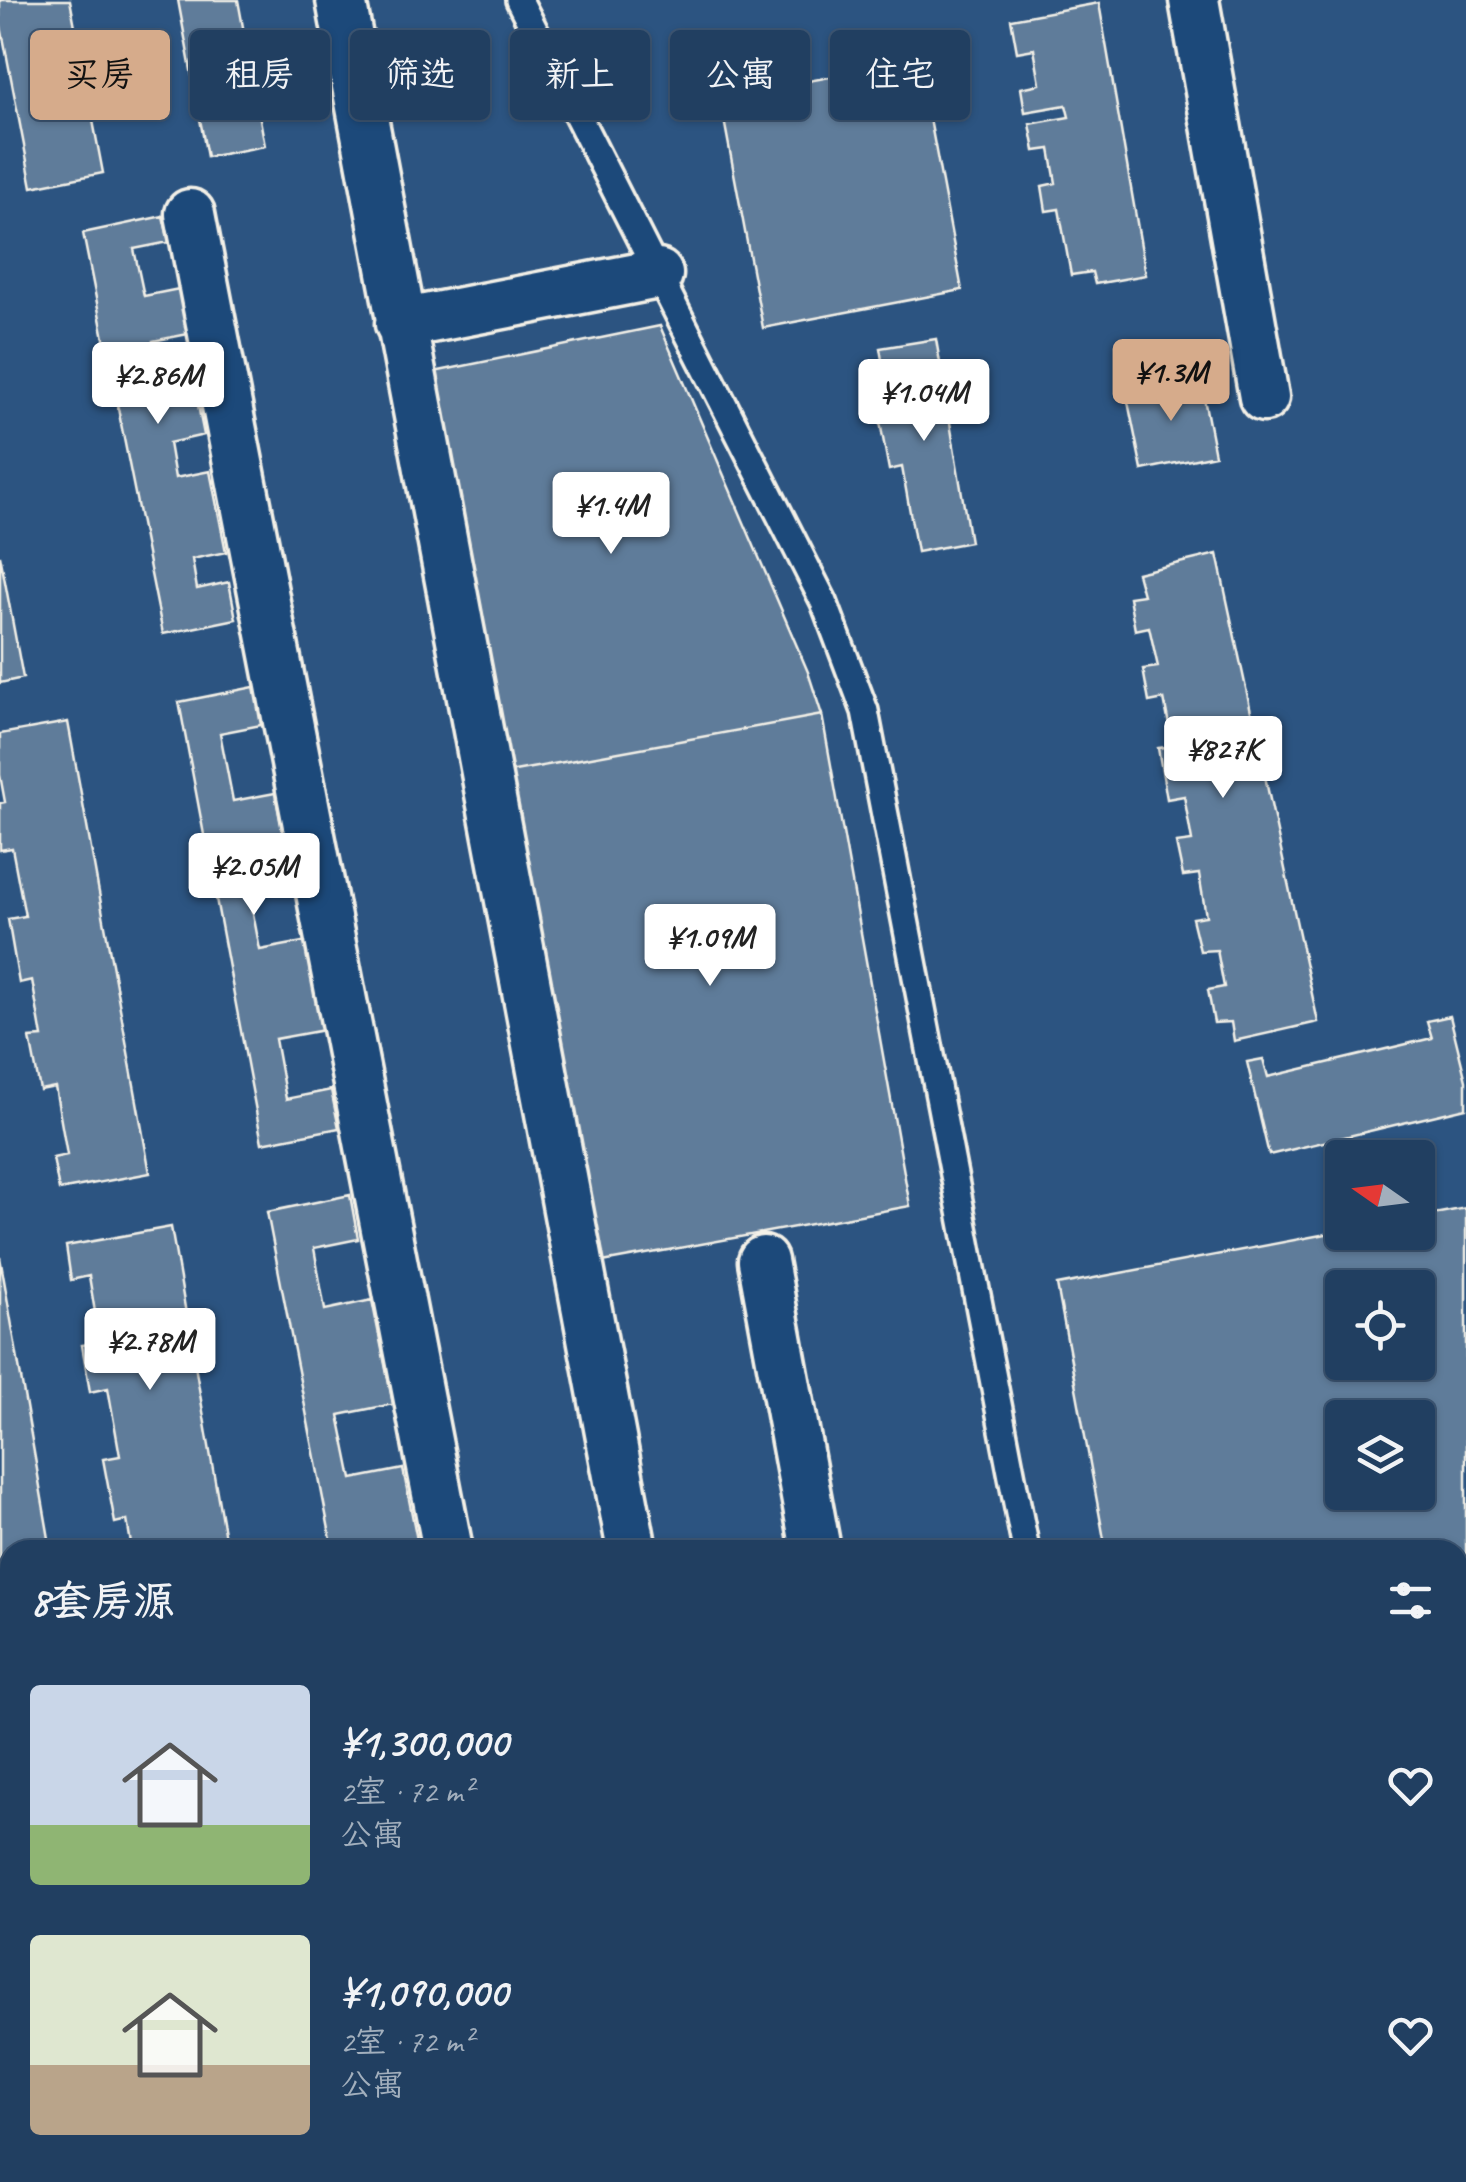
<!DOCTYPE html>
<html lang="zh">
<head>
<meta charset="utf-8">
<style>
	body { margin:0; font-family:Caveat,"LXGW WenKai TC",sans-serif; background:#294667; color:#f1f3f6; height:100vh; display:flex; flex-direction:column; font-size:38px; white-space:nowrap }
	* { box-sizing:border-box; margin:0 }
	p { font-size:32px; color:#a2afbd }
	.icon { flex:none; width:55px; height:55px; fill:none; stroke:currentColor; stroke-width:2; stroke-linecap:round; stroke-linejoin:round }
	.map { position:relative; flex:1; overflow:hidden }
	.side { position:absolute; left:0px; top:1540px; width:1468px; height:642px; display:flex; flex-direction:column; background:#213f61; border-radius:30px 30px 0 0; box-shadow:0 2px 8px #0004,0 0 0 2px #3e5876 }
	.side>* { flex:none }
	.hud { position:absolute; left:30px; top:30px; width:1408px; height:90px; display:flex; gap:20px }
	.needle { width:65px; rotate:284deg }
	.controls { position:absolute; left:1325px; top:1140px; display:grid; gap:20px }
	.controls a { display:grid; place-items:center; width:110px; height:110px; border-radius:10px; background:#213f61; box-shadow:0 2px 8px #0004,0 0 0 2px #3e5876; font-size:50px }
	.price { position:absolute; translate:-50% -85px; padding:0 22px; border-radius:10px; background:#fff; color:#222; font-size:32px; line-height:65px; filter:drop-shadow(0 2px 5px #0008) }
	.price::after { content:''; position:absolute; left:50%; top:60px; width:30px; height:22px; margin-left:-15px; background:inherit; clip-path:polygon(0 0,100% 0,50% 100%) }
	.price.active { background:#d6ab8b; color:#111 }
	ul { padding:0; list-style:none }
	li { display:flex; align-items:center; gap:30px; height:250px; padding:0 30px }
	li span { display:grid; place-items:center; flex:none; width:280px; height:200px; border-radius:10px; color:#555 }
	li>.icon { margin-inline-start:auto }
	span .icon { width:120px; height:120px; fill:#fffc; stroke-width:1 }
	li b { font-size:42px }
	h2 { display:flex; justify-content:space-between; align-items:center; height:120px; padding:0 30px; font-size:42px }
	.pill { padding:0 35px; border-radius:10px; background:#213f61; box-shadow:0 2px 8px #0004,0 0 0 2px #3e5876; font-size:35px; line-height:90px }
	.pill.active { background:#d6ab8b; color:#111 }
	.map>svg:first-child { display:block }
	.building { fill:#5e7b9a; stroke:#f4f1e8; stroke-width:2.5; fill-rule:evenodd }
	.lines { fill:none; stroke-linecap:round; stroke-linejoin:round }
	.lane-casing { stroke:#f4f1e8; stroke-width:32 }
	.street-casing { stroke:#f4f1e8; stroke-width:55 }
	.lane { stroke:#1f4a7a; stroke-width:25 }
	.street { stroke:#1f4a7a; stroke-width:48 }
</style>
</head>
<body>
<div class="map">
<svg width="1466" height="2182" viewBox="0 0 1466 2182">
	<rect width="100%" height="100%" fill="#2c5481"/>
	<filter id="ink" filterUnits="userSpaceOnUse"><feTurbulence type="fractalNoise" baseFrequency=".01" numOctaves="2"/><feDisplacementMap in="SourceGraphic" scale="20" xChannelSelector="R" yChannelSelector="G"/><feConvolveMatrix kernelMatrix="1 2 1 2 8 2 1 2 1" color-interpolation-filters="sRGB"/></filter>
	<g filter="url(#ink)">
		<!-- building -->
		<path class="building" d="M0,0H70L103,173L32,187L0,21Z
			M178,0H238L265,146L207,157Z
			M1099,3L1146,275L1095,284L1092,272L1071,275L1059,209L1046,211L1042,186L1056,183L1050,149L1035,151L1030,124L1069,117L1066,105L1025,112L1021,88L1040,84L1034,49L1017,52L1011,19Z
			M919,60L962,290L763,328L720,98Z
			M163,216L169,242L134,249L144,296L179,289L188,334L153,341L161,382L192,376L204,435L169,443L175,478L210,471L226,552L192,559L197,589L229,582L236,619L163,634L83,233Z
			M660,326L808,672L822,715L509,772L434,372Z
			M936,339L970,542L917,552L902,467L889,470L880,422L892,420L880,348Z
			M1200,378L1215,455L1142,470L1126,392Z
			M1217,554L1318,1022L1234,1041L1231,1022L1214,1023L1208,990L1224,987L1217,950L1200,951L1192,918L1206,916L1199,874L1183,876L1176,843L1192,841L1184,796L1167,799L1158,748L1173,746L1164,699L1149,702L1143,669L1158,667L1149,627L1135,630L1129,597L1143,595L1137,573Z
			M0,555L23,678L0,683Z
			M254,687L261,725L220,733L233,801L275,793L292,884L249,892L260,950L308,941L324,1030L275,1039L286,1099L331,1090L339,1128L262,1143L179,702Z
			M822,715L910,1206L597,1263L509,772Z
			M68,722L150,1173L59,1190L53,1158L67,1155L55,1087L40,1090L30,1038L42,1037L32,980L19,983L8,919L25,916L12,848L0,850V803L5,802L0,775V734Z
			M1450,1016L1466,1081V1108L1269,1155L1247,1062L1263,1059L1268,1077L1432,1038L1427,1021Z
			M350,1195L358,1239L314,1248L325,1310L372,1300L393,1404L339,1415L352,1479L403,1469L419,1550H333L267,1212Z
			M1466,1208V1573L1458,1575V1550H1106L1057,1285L1342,1231L1418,1232V1217ZM1342,1288H1418V1362H1342ZM1342,1418H1418V1492H1342Z
			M171,1227L227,1550H132L127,1520L115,1523L103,1459L120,1456L108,1388L90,1392L82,1345L100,1342L89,1276L71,1280L66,1246Z
			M0,1257L51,1550H10V1755L0,1757Z
			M131,2172H212L213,2179L147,2182L145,2174L132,2176Z
			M391,2172H555L557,2182H392Z"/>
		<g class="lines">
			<!-- lane casing -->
			<g class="lane-casing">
				<path id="lane" d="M519,0L824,602L865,711L1026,1550"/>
			</g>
			<!-- street casing -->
			<g class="street-casing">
				<path id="street" d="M341,0L632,1550
					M1194,0L1264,397
					M190,214L448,1550
					M400,324L658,274
					M763,1261L816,1550
					M1458,1636L1466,1634
					M0,1801L10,1800
					M1458,1806L1466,1854
					M1458,2002L1466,2001
					M1458,2118L1466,2117
					M746,2172L747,2182
					M930,2172L932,2182
					M1095,2182L1142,2172"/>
			</g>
			<!-- lane -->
			<use href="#lane" class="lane"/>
			<!-- street -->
			<use href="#street" class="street"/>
		</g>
	</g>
</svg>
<div class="controls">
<a><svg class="needle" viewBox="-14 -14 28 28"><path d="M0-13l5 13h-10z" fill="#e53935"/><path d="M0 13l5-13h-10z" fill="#a2afbd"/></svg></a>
<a><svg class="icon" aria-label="locate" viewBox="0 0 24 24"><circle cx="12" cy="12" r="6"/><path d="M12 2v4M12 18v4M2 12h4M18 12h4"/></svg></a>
<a><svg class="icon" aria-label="layers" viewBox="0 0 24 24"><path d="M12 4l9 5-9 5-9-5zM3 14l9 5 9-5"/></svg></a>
</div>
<b class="price active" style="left:1171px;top:424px">¥1.3M</b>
<b class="price" style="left:158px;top:427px">¥2.86M</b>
<b class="price" style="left:924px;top:444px">¥1.04M</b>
<b class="price" style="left:611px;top:557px">¥1.4M</b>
<b class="price" style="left:1223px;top:801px">¥827K</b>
<b class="price" style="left:254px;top:918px">¥2.05M</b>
<b class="price" style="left:710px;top:989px">¥1.09M</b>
<b class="price" style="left:150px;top:1393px">¥2.78M</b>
<div class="hud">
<a class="pill active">买房</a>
<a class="pill">租房</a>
<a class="pill">筛选</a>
<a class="pill">新上</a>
<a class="pill">公寓</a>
<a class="pill">住宅</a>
</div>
<section class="side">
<h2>8套房源<svg class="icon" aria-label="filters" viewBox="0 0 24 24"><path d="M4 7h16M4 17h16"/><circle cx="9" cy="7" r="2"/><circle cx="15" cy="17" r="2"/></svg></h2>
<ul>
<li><span style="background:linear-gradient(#c9d6e8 70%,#8fb573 0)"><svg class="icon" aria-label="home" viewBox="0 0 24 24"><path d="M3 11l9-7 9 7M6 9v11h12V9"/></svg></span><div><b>¥1,300,000</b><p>2室 · 72 m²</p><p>公寓</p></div><svg class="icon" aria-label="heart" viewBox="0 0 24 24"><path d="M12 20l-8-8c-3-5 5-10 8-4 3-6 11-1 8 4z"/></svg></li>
<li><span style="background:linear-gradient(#dfe7d0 65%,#b9a48a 0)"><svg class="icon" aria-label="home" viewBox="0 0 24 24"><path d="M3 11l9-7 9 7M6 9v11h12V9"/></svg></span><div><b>¥1,090,000</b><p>2室 · 72 m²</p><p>公寓</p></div><svg class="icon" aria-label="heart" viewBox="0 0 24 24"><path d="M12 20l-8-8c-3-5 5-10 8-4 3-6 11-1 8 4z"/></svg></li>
</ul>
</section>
</div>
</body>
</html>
